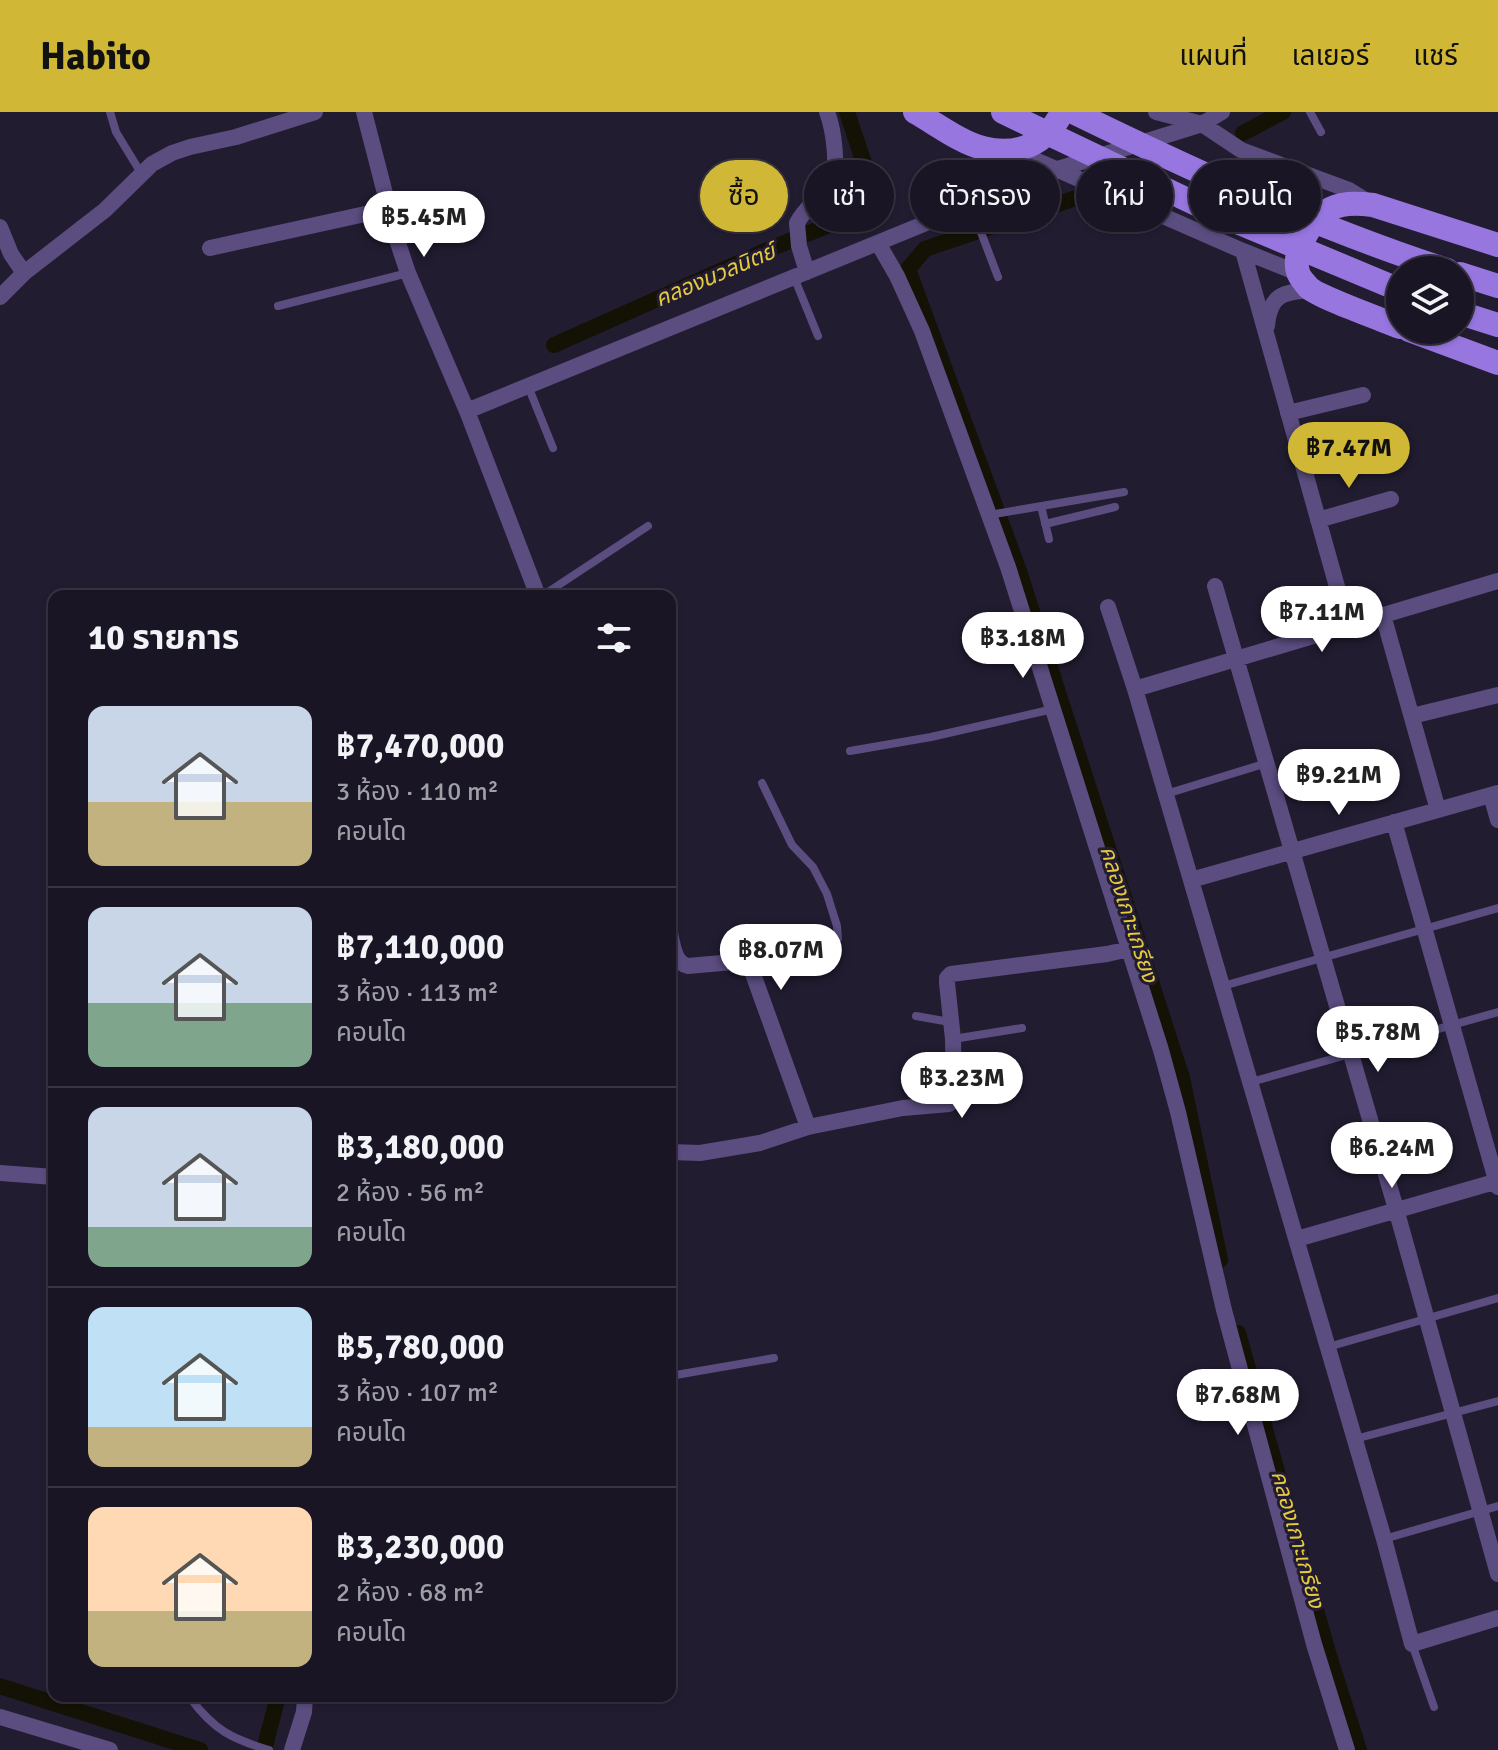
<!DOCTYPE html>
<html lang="th">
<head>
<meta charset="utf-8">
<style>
	body { margin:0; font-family:Signika,"Noto Sans Thai",sans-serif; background:#272232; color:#f1f3f6; height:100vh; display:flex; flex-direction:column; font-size:30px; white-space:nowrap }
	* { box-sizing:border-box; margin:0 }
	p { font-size:26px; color:#9f9fa7 }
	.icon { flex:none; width:44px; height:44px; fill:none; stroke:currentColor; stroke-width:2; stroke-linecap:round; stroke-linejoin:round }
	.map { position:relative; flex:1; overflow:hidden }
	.sheet { position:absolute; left:48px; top:478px; width:628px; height:1112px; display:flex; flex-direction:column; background:#1a1525; border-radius:16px; box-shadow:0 2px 6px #0004,0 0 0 2px #383442 }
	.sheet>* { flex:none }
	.guide { position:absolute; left:700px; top:48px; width:678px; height:72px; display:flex; gap:16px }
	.tools { position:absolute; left:1386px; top:144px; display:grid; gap:16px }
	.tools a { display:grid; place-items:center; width:88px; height:88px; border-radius:50%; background:#1a1525; box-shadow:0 2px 6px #0004,0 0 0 2px #383442; font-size:40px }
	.price { position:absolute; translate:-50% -68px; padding:0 18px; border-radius:28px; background:#fff; color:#222; font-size:26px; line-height:52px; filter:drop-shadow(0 2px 4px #0008) }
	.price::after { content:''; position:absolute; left:50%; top:48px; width:24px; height:18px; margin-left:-12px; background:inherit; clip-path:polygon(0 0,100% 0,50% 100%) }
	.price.on { background:#d0b736; color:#111 }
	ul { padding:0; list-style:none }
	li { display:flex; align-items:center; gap:24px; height:200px; padding:0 40px }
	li+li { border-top:2px solid #383442 }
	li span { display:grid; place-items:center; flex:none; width:224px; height:160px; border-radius:16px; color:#555 }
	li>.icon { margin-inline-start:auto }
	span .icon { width:96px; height:96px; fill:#fffc; stroke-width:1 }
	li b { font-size:34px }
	h2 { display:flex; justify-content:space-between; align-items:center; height:96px; padding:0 40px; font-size:34px }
	.pill { padding:0 28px; border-radius:36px; background:#1a1525; box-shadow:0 2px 6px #0004,0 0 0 2px #383442; font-size:28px; line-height:72px }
	.pill.on { background:#d0b736; color:#111 }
	header { display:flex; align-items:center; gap:48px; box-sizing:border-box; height:112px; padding:0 40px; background:#d0b736; color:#111 }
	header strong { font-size:38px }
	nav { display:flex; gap:44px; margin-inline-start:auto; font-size:28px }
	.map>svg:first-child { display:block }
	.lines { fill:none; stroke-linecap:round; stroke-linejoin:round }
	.canal { stroke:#141105; stroke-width:16 }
	.lane { stroke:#5b4d80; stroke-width:8 }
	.street { stroke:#5b4d80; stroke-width:16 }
	.primary { stroke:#9776e0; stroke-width:24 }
	.primary-bridge { stroke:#9776e0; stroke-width:24 }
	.labels { text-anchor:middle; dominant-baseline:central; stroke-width:6; stroke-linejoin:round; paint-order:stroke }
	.water-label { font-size:22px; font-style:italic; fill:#e5ca3f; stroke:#221c31 }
</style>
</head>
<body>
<header>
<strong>Habito</strong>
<nav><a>แผนที่</a><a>เลเยอร์</a><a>แชร์</a></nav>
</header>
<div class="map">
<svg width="1498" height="1638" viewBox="0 0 1498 1638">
	<rect width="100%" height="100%" fill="#221c31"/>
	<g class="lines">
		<!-- canal -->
		<path class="canal" d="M1243,21L1283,0
			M1076,86L925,137L908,157L1019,459L1182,966L1220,1148
			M554,233L772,136L869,97L876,87L847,0
			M1238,1221L1329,1544L1359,1638
			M0,1574L200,1638
			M264,1638L278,1584"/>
		<!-- lane -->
		<path class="lane" d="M110,0L116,20L141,61
			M1310,0L1321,20
			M971,94L998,165
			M794,165L818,224
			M278,194L408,161
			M528,274L553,336
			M1041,394L1049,427
			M989,403L1124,380
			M1045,412L1115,395
			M542,484L648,414
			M850,639L931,625L1053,597
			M1166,682L1267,651
			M745,849L828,835L838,827L837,814L827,782L813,755L792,733L762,671
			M1223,874L1498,796
			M916,904L950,910
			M953,927L1022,916
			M1251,970L1498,900
			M1328,1235L1498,1186
			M670,1264L774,1246
			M1355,1327L1498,1289
			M1384,1427L1498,1394
			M1412,1532L1434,1595
			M191,1587C214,1618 232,1627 269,1638"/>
		<!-- street -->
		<path class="street" d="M364,0L397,128L408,161L467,299
			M1156,0L1202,12L1241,38L1349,78L1370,91
			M982,37C1000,54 1004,59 994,83
			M1015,39L1243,139L1298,161
			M0,115L11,142L24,161
			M878,131L897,164L922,219L1008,455L1161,938L1178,1000L1224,1198L1314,1532L1347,1638
			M210,136L388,97
			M1243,139L1348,514
			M807,160L799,134L797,111C805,96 820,85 830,70C840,56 833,16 827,0
			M0,185L24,161L105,98L152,52L172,41L190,35L236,25L315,0
			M1267,214C1270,183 1282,180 1311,178
			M1288,301L1363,283
			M1318,408L1391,387
			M1215,474L1396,1097L1498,1462
			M538,484L467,299L1058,57L1202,12L1222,0
			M1108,495L1135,577L1384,1427L1412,1532L1498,1506
			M1383,503L1438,698
			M1135,577L1498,469
			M1412,604L1498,583
			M1491,683L1498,708
			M1394,710L1498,1075
			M1191,768L1498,681
			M670,821C673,833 674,851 688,854L744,849L752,859L808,1015
			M670,1040L700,1041L760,1031L808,1015L903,996L949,992L952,989L954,981L953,927L947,871V866L951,862L1107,842L1129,837
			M0,1061L54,1065
			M1297,1127L1498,1069
			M0,1605L110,1638
			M292,1638L304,1600L305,1584"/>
		<!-- primary -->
		<path class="primary" d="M915,0C935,11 961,31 983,36C1017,45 1047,32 1062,0
			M1460,162L1498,174
			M1460,201L1498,213
			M1400,215C1383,208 1318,185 1308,175C1305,171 1299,165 1298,160C1292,141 1310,111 1325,100C1339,90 1357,91 1373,93L1498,133
			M1409,218L1498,251"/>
		<!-- primary-bridge -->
		<path class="primary-bridge" d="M1003,0L1213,100L1400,178
			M1073,0C1194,59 1318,116 1447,158"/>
	</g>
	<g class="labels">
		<!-- water labels -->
		<g class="water-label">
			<text transform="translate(715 163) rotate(-23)">คลองนวลนิตย์</text>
			<text transform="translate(1129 802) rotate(72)">คลองเกาะเกรียง</text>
			<text transform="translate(1298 1427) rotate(74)">คลองเกาะเกรียง</text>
		</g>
	</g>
</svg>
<div class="tools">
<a><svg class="icon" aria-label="layers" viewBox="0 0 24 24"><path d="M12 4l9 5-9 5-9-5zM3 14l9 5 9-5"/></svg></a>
</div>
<b class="price" style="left:424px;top:147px">฿5.45M</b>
<b class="price on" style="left:1349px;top:378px">฿7.47M</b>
<b class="price" style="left:1322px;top:542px">฿7.11M</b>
<b class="price" style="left:1023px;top:568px">฿3.18M</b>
<b class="price" style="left:1339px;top:705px">฿9.21M</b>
<b class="price" style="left:781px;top:880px">฿8.07M</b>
<b class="price" style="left:1378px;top:962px">฿5.78M</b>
<b class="price" style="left:962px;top:1008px">฿3.23M</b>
<b class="price" style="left:1392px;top:1078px">฿6.24M</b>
<b class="price" style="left:1238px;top:1325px">฿7.68M</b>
<div class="guide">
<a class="pill on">ซื้อ</a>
<a class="pill">เช่า</a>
<a class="pill">ตัวกรอง</a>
<a class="pill">ใหม่</a>
<a class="pill">คอนโด</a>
</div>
<section class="sheet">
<h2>10 รายการ<svg class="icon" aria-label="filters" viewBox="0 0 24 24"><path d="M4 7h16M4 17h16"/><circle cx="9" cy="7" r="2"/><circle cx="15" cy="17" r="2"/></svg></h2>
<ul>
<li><span style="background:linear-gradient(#c9d6e8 60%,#c2b280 0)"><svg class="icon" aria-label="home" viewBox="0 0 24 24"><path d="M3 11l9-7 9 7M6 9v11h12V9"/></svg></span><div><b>฿7,470,000</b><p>3 ห้อง · 110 m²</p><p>คอนโด</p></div></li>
<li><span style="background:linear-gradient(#c9d6e8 60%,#7fa58c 0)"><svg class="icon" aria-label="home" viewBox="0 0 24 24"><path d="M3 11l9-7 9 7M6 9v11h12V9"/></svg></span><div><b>฿7,110,000</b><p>3 ห้อง · 113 m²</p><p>คอนโด</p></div></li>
<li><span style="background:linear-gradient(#c9d6e8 75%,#7fa58c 0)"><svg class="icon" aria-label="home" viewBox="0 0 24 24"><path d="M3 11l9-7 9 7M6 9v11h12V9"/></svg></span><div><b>฿3,180,000</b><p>2 ห้อง · 56 m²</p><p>คอนโด</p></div></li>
<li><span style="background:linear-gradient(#bfe0f5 75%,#c2b280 0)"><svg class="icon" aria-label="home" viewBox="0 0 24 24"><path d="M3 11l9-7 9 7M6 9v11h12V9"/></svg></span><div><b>฿5,780,000</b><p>3 ห้อง · 107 m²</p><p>คอนโด</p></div></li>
<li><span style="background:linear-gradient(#ffd9b3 65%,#c2b280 0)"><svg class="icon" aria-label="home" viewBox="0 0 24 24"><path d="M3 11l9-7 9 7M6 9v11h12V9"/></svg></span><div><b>฿3,230,000</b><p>2 ห้อง · 68 m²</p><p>คอนโด</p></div></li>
</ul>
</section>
</div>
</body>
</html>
